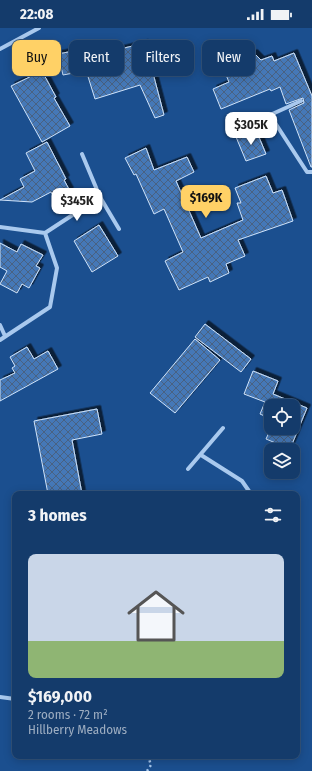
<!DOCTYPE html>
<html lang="en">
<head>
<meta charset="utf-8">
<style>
	body { margin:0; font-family:"Fira Sans Condensed",sans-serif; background:#1d4271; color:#f1f3f6; height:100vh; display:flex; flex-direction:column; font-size:15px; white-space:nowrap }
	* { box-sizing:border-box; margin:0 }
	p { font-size:13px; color:#9dadc1 }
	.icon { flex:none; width:22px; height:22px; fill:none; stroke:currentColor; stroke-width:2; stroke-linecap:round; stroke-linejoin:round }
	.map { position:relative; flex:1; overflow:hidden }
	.drawer { position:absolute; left:12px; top:463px; width:288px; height:268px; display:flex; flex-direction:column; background:#143b6b; border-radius:8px; box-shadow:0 2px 10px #0003,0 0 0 1px #33557e }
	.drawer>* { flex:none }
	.banner { position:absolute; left:12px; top:12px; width:288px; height:36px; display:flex; gap:8px }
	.buttons { position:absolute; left:264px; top:371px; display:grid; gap:8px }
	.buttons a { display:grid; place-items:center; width:36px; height:36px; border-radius:8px; background:#143b6b; box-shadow:0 2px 10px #0003,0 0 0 1px #33557e; font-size:20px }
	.price { position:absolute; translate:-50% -34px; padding:0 9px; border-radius:8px; background:#fff; color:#222; font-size:13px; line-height:26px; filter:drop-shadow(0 1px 2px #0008) }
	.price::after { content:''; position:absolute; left:50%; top:24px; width:12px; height:9px; margin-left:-6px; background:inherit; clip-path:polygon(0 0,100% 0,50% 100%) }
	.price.active { background:#ffd166; color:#111 }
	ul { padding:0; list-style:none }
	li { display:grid; align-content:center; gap:8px; height:212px; padding:0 16px }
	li+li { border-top:1px solid #33557e }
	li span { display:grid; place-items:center; height:124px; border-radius:8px; color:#555 }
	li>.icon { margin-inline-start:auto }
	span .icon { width:72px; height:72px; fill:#fffc; stroke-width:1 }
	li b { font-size:17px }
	h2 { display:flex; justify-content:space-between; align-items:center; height:48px; padding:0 16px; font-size:17px }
	.pill { padding:0 14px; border-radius:8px; background:#143b6b; box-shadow:0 2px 10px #0003,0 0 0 1px #33557e; font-size:14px; line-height:36px }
	.pill.active { background:#ffd166; color:#111 }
	.status { display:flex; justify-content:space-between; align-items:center; height:28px; padding:0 20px; background:#143b6b; direction:ltr }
	.status svg { height:11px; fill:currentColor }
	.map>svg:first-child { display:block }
	.building { fill:url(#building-cross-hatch); stroke:#cfe3fa; filter:url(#shadow) }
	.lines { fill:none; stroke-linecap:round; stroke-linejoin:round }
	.path { stroke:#a9c9ee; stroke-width:2.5; stroke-dasharray:2 3; stroke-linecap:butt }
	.minor { stroke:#a9c9ee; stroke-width:4 }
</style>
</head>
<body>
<div class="status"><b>22:08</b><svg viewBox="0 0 49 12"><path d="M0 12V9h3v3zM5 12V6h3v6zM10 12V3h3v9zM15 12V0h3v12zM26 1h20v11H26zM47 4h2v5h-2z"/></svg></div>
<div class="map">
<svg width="312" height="743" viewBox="0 0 312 743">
	<defs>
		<pattern id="building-cross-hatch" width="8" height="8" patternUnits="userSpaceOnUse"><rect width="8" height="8" fill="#4478b7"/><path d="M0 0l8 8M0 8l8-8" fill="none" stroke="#486282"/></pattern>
		<filter id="shadow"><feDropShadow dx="3.5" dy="-3.5" stdDeviation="0" flood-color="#0009"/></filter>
	</defs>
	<rect width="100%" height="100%" fill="#1b4f8f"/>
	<!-- building -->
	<path class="building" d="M145,15L164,87L155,90L140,57L95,71L85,39L118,28L116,22Z
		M79,22L84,43L63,47L58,26Z
		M254,25L261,32L272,28L274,33L294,25L312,68V139H311L289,82L304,75L303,70L286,76L280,59L271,63L270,61L221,81L213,61L229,54L226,47L238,42L235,33Z
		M42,43L56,69L54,70L70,98L42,114L11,58Z
		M256,102L266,126L246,133L236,109Z
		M47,114L66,151L64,152L70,163L55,171L51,164L32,174L0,172L24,159L20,151L35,143L26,125Z
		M146,120L154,142L187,129L194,144L176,153L201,210L243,192L237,175H241L235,160L266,148L273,165L282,162L293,193L238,212L245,228L226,236L229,245L210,254L208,249L179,262L165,233L183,224L164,181L154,186L136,146L134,147L125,130Z
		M99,197L118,228L92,244L74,213Z
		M0,215L17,224L21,216L43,227L36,238L40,240L29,260L22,256L17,265L0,256L7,243L0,239Z
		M205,296L251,331L241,344L195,309Z
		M195,311L220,332L175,385L150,365Z
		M27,319L34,331L48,323L58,341L0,373V352L15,345L12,340L15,338L10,329Z
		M253,343L278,353L273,366L307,380L290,421L266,411L271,400H293V378H271V391L260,386L265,374L244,366Z
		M97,381L102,406L72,412L82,466H48L34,393Z"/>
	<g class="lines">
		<!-- path -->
		<path class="path" d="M147,743L151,737L148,728"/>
		<!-- minor -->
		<path class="minor" d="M0,21L39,0
			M301,73L270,87L307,144H312
			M238,99L270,87
			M82,126L100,169L119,201
			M0,199L45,205L57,240L50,279L0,312
			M45,205L100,169
			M0,297L5,308
			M201,427L242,453L251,466
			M188,441L223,400
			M0,669L15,671"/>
	</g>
</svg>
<div class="buttons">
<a><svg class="icon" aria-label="locate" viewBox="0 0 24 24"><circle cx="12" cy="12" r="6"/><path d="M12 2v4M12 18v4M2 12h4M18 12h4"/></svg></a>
<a><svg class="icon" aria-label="layers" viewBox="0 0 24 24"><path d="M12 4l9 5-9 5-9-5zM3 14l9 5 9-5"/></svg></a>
</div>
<b class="price" style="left:251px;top:118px">$305K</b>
<b class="price active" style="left:206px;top:191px">$169K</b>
<b class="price" style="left:77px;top:194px">$345K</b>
<div class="banner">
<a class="pill active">Buy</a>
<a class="pill">Rent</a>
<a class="pill">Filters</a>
<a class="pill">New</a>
</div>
<section class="drawer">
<h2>3 homes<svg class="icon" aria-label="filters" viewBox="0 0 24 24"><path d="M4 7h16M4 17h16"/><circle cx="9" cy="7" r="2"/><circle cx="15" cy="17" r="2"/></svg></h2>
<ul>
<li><span style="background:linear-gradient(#c9d6e8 70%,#8fb573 0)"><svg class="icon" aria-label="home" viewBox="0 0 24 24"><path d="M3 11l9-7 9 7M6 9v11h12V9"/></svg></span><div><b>$169,000</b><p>2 rooms · 72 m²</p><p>Hillberry Meadows</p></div></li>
</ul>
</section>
</div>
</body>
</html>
